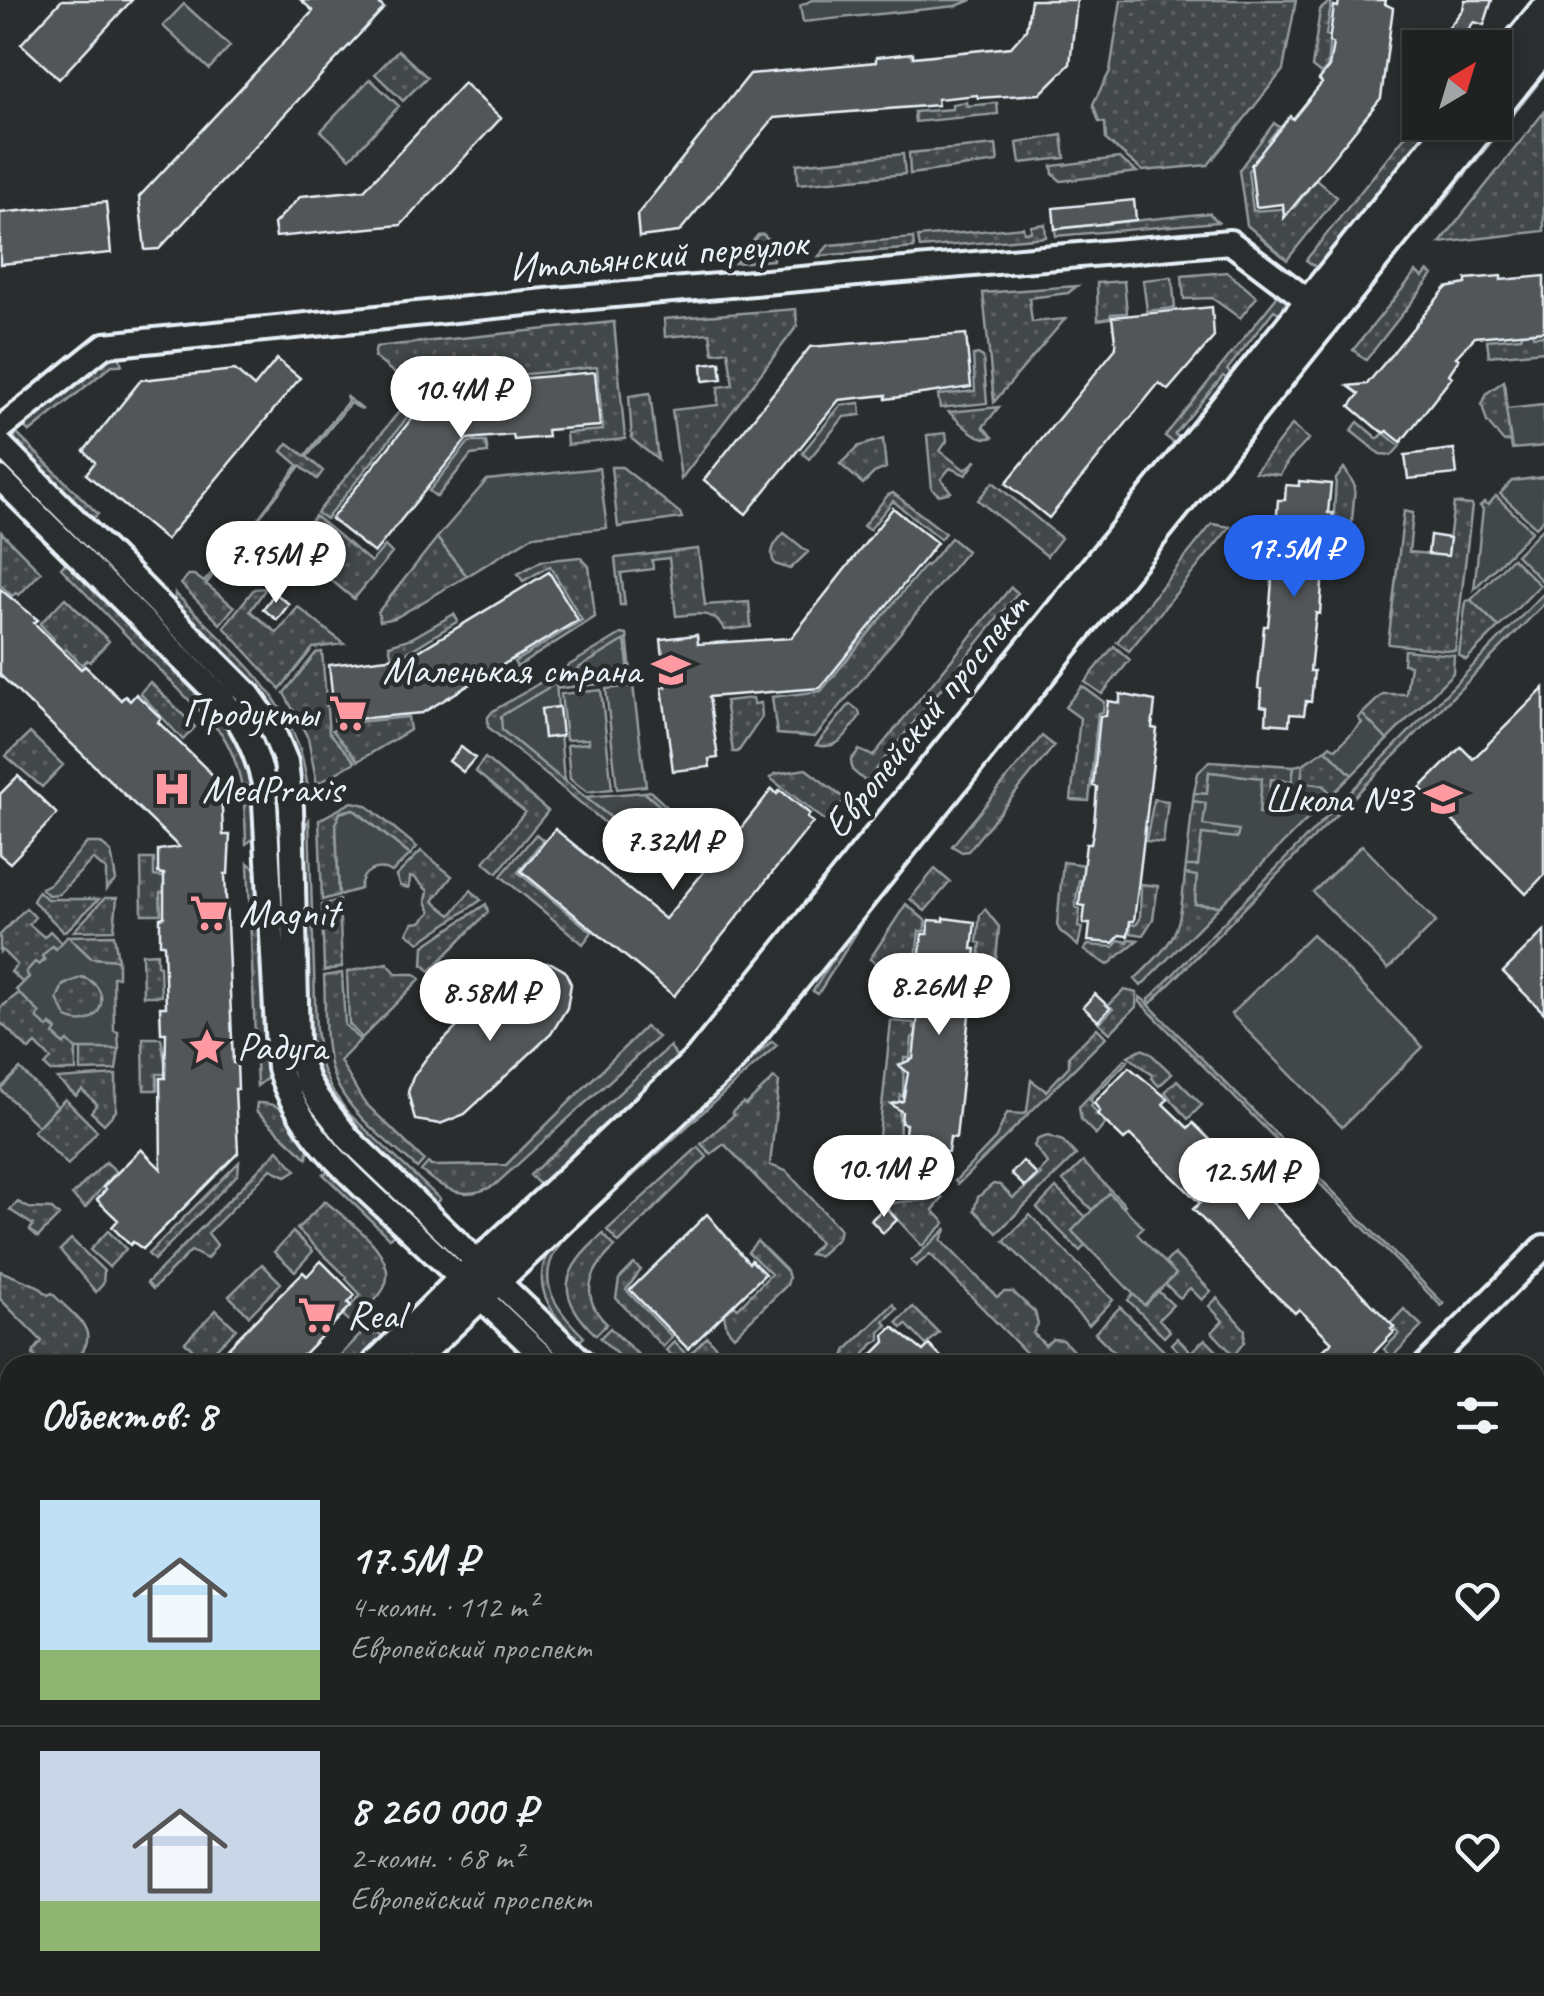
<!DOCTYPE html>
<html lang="ru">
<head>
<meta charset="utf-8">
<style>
	body { margin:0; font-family:Caveat,sans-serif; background:#282a2a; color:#f1f3f6; height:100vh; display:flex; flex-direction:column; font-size:38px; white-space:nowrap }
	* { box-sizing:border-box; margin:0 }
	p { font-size:32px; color:#a2a4a5 }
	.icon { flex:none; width:55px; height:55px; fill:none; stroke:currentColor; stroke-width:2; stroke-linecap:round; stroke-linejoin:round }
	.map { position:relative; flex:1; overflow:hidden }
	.side { position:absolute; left:0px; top:1355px; width:1545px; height:642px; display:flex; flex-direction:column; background:#202222; border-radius:30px 30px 0 0; box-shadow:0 5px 15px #0003,0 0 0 2px #3d3f40 }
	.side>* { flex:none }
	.needle { width:65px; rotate:38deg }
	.tools { position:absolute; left:1402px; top:30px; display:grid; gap:20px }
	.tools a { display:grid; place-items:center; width:110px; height:110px; border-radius:0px; background:#202222; box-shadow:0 5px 15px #0003,0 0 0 2px #3d3f40; font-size:50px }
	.price { position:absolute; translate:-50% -85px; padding:0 22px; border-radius:35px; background:#fff; color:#222; font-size:32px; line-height:65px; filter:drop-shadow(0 2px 5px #0008) }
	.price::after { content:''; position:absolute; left:50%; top:60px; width:30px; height:22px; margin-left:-15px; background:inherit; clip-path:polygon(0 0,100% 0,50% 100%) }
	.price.active { background:#2563eb; color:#fff }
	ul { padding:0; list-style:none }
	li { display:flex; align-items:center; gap:30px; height:250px; padding:0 40px }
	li+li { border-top:2px solid #3d3f40 }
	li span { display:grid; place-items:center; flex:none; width:280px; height:200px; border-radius:0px; color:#555 }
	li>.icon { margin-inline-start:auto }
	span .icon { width:120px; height:120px; fill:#fffc; stroke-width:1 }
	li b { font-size:42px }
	h2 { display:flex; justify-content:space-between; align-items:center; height:120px; padding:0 40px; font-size:42px }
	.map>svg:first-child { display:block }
	.grass { fill:url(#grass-dots); stroke:#959ca0; stroke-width:2.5 }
	.park { fill:#424648; stroke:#959ca0; stroke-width:2.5; fill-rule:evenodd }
	.building { fill:#535759; stroke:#e8f1f8; stroke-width:2.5 }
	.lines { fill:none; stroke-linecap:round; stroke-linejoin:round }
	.street-casing { stroke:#e8f1f8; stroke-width:30 }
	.secondary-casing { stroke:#e8f1f8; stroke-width:38 }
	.street { stroke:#2a2d2e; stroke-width:22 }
	.secondary { stroke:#2a2d2e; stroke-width:30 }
	.labels { text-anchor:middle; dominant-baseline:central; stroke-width:9; stroke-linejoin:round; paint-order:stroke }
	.street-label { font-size:40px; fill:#e8f1f8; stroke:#2a2d2e }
	.poi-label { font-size:40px; fill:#e8f1f8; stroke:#2a2d2e; text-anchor:start }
</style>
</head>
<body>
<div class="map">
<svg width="1544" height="1996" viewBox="0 0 1544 1996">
	<defs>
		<pattern id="grass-dots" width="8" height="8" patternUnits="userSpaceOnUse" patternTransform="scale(2.5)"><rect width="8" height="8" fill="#424648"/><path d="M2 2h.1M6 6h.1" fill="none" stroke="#5d6163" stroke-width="1.8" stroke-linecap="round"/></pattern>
	</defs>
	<rect width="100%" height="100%" fill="#2a2d2e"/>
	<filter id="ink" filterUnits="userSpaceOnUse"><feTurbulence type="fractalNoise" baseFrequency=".01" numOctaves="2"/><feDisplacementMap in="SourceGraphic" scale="20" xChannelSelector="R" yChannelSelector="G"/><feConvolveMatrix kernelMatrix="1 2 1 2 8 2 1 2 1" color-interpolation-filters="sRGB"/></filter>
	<g filter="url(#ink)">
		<!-- grass -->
		<path class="grass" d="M1121,0H1296L1283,70L1208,165L1143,171L1106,140L1105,123L1099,122L1093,104L1110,71Z
			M1332,0L1326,35L1330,36L1327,68L1321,74L1312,67L1320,10Z
			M398,50L427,77L403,101L375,74Z
			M1530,83L1537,85L1423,227L1420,220Z
			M966,102L967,106L997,103L998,114L915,122L914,112L952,109V104Z
			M1544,112V231L1440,243Z
			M1418,120L1429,136L1320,270L1306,260Z
			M1274,123L1279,127L1268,141L1270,144L1248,171L1253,211L1294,208L1316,179L1337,197L1287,260L1247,225L1239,170Z
			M1062,135L1065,158L1020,163L1017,143Z
			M996,145L998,162L910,174L909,153Z
			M903,154L905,174L798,184L797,164Z
			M1119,158L1137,172L1061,181L1053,174L1052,166Z
			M1209,213L1218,222L1056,236L1055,229Z
			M1045,224L1046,237L920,248L918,237L1023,227L1024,232H1031V226Z
			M763,234L772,243L773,260L735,263L758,235Z
			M913,238L914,248L819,256L829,245Z
			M1428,271L1433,275L1366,360L1353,350L1416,272L1423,277Z
			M1227,272L1257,297L1240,318L1212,298L1184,299L1182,276Z
			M1172,277L1175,308L1147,311L1143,280Z
			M1124,281L1127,313L1111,314L1110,318L1098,320L1097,283Z
			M1077,286L1068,293L1029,298L1032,322L1065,319L994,402L983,293Z
			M1281,292L1287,296L1290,307L1284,316L1274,310L1227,370L1235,377L1231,382L1223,376L1175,434L1183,441L1178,446L1165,436Z
			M796,309L797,326L681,479L672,410L718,405V387L733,385L728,351L713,353L710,333L665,337L664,319Z
			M614,322L625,439L567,445L566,433L603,430L597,367L437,383L428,394L411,381V376L408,378L401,373L398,376L374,357L376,347Z
			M1532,331L1533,336L1544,335V351L1489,356L1487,340L1521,337L1522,333Z
			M978,354L983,357L987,403L940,408L938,395L975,391L973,355Z
			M119,356L122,365H112L30,432L23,426L102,362Z
			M1504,381L1510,441L1504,442L1487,422L1482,405L1487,393Z
			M415,392L423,398L326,519L317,513Z
			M650,393L658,460L632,439L629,396Z
			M346,396L363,410L350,403L307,457L323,471L317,479L300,466L248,532L298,465L282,451L288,443L305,456L348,401Z
			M860,403L861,415L844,417L809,459L802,453L841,405Z
			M999,407L983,427L993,437C978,443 961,423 949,412Z
			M1275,408L935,830L934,824L1270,409Z
			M1358,422L1378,439L1384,433L1400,446L1392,455L1380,454L1351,431Z
			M1292,425L1309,439L1288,461L1280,475L1255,472Z
			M16,433L98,514L92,520L13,441Z
			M946,433L947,441L940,451L965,470L977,460L966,475L950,468L941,479L951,492L939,495L932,489L927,435Z
			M883,439L886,468L874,473L863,484L840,464L859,446Z
			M469,442H486L488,453L471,455L437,497L429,491Z
			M611,467H622L680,513L682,518L618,527Z
			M1344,468L1355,486L1350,544L1332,542L1336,479Z
			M993,482L1061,538L1047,556L978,500Z
			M893,493L945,533L940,539L893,501L869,530L863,526L888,495Z
			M1454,503L1472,505L1455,651L1388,644L1404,511L1413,513L1409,552L1447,556Z
			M315,516L371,562L385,546L392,553L354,599L290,546Z
			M1212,524L1230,527L1129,651L1117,642Z
			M1,532L41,572L19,595L16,593L12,596L0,585Z
			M784,533L808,552L790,569L775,564C767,552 776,542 784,533Z
			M437,538L467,576L395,618L380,621L378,612Z
			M951,538L967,551L815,737L777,734L772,697L821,691L925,565L927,566Z
			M698,549L705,605L749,602L751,627L725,630C713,609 697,614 676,616L669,558L652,560L653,569L621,573L625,605H620L615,558Z
			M230,551L232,552L206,584L234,607L220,624L181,584L188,575H194L204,582Z
			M580,557L589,566L595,617L517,667L514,662L582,620L550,566L523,581L518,574L541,561Z
			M67,561L229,727C249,763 253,796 256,837L246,844C245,803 244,770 222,734L61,568Z
			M1011,587L1018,593L866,782L852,770L851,760L859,750L873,756Z
			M266,588L250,611L277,633L298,607L344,644L313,648L280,689L224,627L254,589Z
			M175,593C219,637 272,680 296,739C304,755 305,775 309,793L300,791L242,672L175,605Z
			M1544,593V604L1149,1005L1444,1304L1441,1306L1140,1002V997L1149,1004V999Z
			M65,598L109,641L90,662L87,660L82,665L66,649L59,655L49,645L54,639L40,624Z
			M1471,600L1499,627L1466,660L1459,655L1466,601Z
			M454,614L458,621L400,657L392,658L389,645L412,638Z
			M621,634L627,635L632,681L624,641L561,679V688L556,689V684L502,730L615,821L671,816L644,792L650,791L678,817L684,828L678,823L610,827L488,727V717L493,711Z
			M1114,646L1130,660L1102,694L1085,682Z
			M1404,650L1454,655L1453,673L1387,740L1362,714L1383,694H1406L1410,665L1403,664Z
			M322,652L329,732L355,762L317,784L308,738L284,693L316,653Z
			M150,682L195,727L183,740L140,693Z
			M1082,686L1104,702L1103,712L1098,713L1089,801L1071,800L1080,718L1065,707Z
			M753,698L754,704L761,703L762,717L738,752H733L725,701Z
			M850,704L859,711L860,716C847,733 840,751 816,745Z
			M408,717L410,730L358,761L332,730L346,723Z
			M30,733L63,765L42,787L6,756Z
			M1042,736L1054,746L968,851L962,852L952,846Z
			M1326,749L1352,775L1332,795L1323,785L1301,782L1303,764Z
			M485,758L548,811L497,873L484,862L525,812L475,771Z
			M1209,761L1294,766L1293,781L1268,814L1259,813L1261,778L1209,772L1207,794L1194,793L1198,773Z
			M806,769L845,799L827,822L770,778L775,774Z
			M1154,799L1168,801L1163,843L1146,841Z
			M1193,801L1206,803L1239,829L1238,838L1198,867L1186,866Z
			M352,802L366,805L417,847L410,855L354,809L340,812L336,823L339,895L322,900L319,820Z
			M309,820L316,1030L322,1068L331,1089L348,1113L440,1199L435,1204C381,1152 321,1113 309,1035L301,832Z
			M536,834L543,840L518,872L592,932L583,944L501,876Z
			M87,843H100L111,852L116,880L106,890V870L93,859L59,894L48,895L41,888L50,884Z
			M421,851L452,876L433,901L451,915L471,890L481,900L420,942L407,933L413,923L421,922L431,912L426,901L428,891L414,877H410L409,888L400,886L396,876Z
			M911,851L917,852L868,914L818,994L813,991L859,918Z
			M141,859H154V876L164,877L165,892L160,893L161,914H142Z
			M1063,862L1085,865L1084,880H1079L1075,907L1080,909L1078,927L1082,928L1078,946L1060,931L1057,925Z
			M248,863L257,870L264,1041L270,1076L257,1086Z
			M935,869L950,882L925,911L910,899Z
			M1185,874L1197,875L1195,904L1220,906L1141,986L1135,979C1179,936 1179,935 1185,874Z
			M1141,884L1158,886L1153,919L1143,935L1130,933L1131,924L1136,925L1140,919Z
			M38,891L47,899H99L67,930L63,931L33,901Z
			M105,898H117L114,930L74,931Z
			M339,900L342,967L324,971L322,905Z
			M486,904L488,912L430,971L423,965L424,946Z
			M906,904L926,921L925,931H919L915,969L920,970L919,979H914L912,1019L892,1017L896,978L870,959Z
			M26,908L35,917L29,924L44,937L50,931L62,943L56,950L52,946L39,965L35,963L26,972L30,976L23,983L11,972L17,965L2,950L0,952V935Z
			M985,909L999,927L994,983L976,978L981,943L977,942L980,915Z
			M114,935L118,960L91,958L68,936Z
			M1129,939L1138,940L1108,965L1084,950L1088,945L1114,947L1118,940L1128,942Z
			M157,953V965L160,966L161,996H143L142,954Z
			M387,963L397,974H415L420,979L362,1038L349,1024L347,972Z
			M342,973L345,1025L360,1040L340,1061L363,1101L424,1160L417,1168C389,1142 348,1114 334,1077C322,1046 326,1008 324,976Z
			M57 1000a23 23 0 1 1 46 0a23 23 0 1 1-46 0Z
			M1124,990L1137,993L1136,1007L1110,1033L1099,1023L1113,1009L1109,1005Z
			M19,993L41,1013L37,1018L58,1031L55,1035L63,1044L68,1040L76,1049V1071H50L45,1066L51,1059L36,1044L29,1050L0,1022V1008Z
			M891,1021L914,1023V1028L917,1029L916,1035L912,1038L910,1058H904L903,1096L900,1095L899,1100L900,1145L904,1146L903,1175C887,1173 882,1171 877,1155Z
			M645,1027L658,1037L495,1185C466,1201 445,1191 421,1171L428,1163L431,1166L506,1165Z
			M1097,1028L1106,1037L958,1184L955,1181L996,1138L1007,1113L1024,1114L1027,1111L1031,1080L1046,1091L1069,1066V1056Z
			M143,1038H161L167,1074H157V1090H144Z
			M772,1041L777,1045L573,1230L568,1225Z
			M670,1046L679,1061L542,1187L530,1175Z
			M81,1049H119L116,1070L81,1071Z
			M1141,1049L1149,1052L1172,1074L1159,1086L1151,1078L1152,1075L1128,1056Z
			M1125,1059L1128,1061L1090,1099L1093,1103L1091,1106L1106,1123L1096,1135L1081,1120L1079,1107Z
			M116,1075V1111L104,1124L91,1112L97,1104L82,1090L76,1096L57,1079Z
			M774,1078L779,1082L770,1165L786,1171L840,1229L838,1238L819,1256L809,1254L820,1243L724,1144L711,1154L701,1144L734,1115L732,1112L743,1103L746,1105Z
			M1177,1080L1202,1105L1188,1119L1165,1092Z
			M65,1099L97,1131L68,1165L33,1131Z
			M257,1103C289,1102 291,1123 308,1147L307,1158L256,1111Z
			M1048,1136L1063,1141L1076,1155L997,1233L974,1210L978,1197L993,1184L1000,1185L1013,1198L1041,1175L1039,1173L1048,1164L1034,1146L1038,1139Z
			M698,1147L707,1157L619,1243L607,1230Z
			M278,1150L296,1170L286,1176L271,1169L208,1233L217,1245L207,1259L191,1251L153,1289L147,1283Z
			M106,1162L116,1171L85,1208L72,1195Z
			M239,1162L238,1174L154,1260L148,1254Z
			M1083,1162L1125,1205L1123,1207L1109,1194L1092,1210L1063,1181Z
			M332,1170L397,1232L389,1238L323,1174Z
			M1056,1188L1086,1217L1072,1231L1085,1245L1080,1251L1037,1208Z
			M939,1195L943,1198L933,1210L945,1223L922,1246L886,1207C902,1196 921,1206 939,1195Z
			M325,1201C346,1220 401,1254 384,1288C377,1301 362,1313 352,1324L342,1314L361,1295L346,1279L347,1277L297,1229Z
			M18,1202L29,1208L52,1209L59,1216L38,1237L30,1230L33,1225L10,1210Z
			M1030,1215L1113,1300L1089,1325L1004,1241Z
			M947,1228L941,1240L997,1297L1004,1292H1013L1035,1312L1038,1324L1033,1333L1045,1345L1053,1339L1063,1340L1086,1365H1038L930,1254L916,1266L911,1261Z
			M108,1231L126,1249L109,1267L90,1250Z
			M562,1231L567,1236C531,1275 552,1306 584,1337L579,1342C542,1307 526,1274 562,1231Z
			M293,1232L313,1251L295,1271L274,1252Z
			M603,1234L615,1247C590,1270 578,1296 607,1324L596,1335C553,1294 562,1270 603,1234Z
			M71,1239L104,1271L103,1284L96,1292L60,1250Z
			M757,1241L787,1271L789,1278L787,1285L734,1336L727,1328L724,1315L734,1305L738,1308L771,1274L748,1252Z
			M1174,1254L1211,1291L1202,1300L1190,1288L1180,1298L1165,1284L1175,1274L1165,1263Z
			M262,1264L281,1283L249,1316L229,1296Z
			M634,1264L641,1270L626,1290L672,1337L663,1347L616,1298L619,1279Z
			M0,1271L38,1286L48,1295L52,1293C78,1321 106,1331 71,1365H42L33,1355L34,1351L42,1341L0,1299Z
			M1158,1291L1173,1305L1159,1319L1170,1331L1164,1337L1128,1300L1134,1294L1145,1305Z
			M1217,1298L1245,1330L1244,1342L1234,1355L1212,1332L1223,1321L1209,1306Z
			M893,1304L897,1309L884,1321L887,1325L880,1332V1340L873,1344L861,1359L867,1365H841L847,1349Z
			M913,1307L939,1333L926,1345L906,1324L902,1328L897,1322Z
			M1120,1307L1178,1365H1127L1095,1333Z
			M1404,1309L1422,1326L1392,1357L1384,1349L1399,1334L1390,1324Z
			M216,1310L236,1329L204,1361L185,1342Z
			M370,1325L384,1338L357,1365H331Z
			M610,1328L649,1365H628L600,1338Z
			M707,1337L719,1350L704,1365H681L666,1350L674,1342L688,1356Z
			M1177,1338L1191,1352L1205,1339L1227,1361L1224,1365H1192L1171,1344Z
			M447,1988H566L558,1996H438Z"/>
		<!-- park -->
		<path class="park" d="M812,0H972L956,6L803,22L800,6Z
			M184,4L230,46L209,69L163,26Z
			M370,79L399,106L350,158L321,131Z
			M1544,405V446L1512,449L1506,409Z
			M599,468L607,528L533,536L467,576L437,538L487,480Z
			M1544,477V519L1536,527L1500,494L1512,481Z
			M1496,496L1532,531L1474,589L1483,509L1480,506L1484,502L1488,505Z
			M1544,527V581L1543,582L1516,555Z
			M1512,558L1540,585L1499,627L1471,600Z
			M625,640L630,681L561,688V679Z
			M556,683L564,781L502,730L501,716Z
			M633,686L646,786L617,789L606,689Z
			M601,690L612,789L587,792L570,779L567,745L589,743V739L566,740L561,694Z
			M1362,714L1387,740L1352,775L1326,749L1330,745L1336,749L1362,723L1358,718Z
			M1303,764L1301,782L1323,785L1332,795L1220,906L1195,904L1197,876L1185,874L1186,866H1198L1202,834L1237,838L1239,830L1203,825L1206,803L1193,801L1194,793L1207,794L1209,772L1262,778L1259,813L1267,814L1271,779L1292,781L1294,766Z
			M644,792L672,817L618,823L585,797Z
			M353,809L410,855L392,872C376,864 361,871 360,889L339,895L336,823L340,813Z
			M1362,845L1436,922L1388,969L1313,892Z
			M1312,934L1423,1047L1342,1127L1231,1014Z
			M68,936L91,958L118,960V977H113L114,1031L118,1032L119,1049H76L68,1041L64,1044L54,1035L57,1030L51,1024L48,1028L37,1018L40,1013L16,990L29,977L26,972L35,962L39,965L45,960L42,956L52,946L56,949ZM82,977C117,988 100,1034 67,1018L57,999L63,985Z
			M20,1069L57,1106L38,1126L0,1089Z
			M1109,1193L1143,1227L1137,1234L1176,1274L1144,1305L1072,1231Z"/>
		<!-- building -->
		<path class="building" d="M62,0H132L59,79L21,44Z
			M301,0H375L384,8L159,249L145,250L139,197L313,11Z
			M1031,0H1077L1070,64L1040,94L978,98L977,95L937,99L938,105L774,118L679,232L639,237L637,215L750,74L876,62V57L913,53V57L1011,47L1026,30Z
			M1339,0H1386L1385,4L1393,8L1381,98L1284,218L1283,204L1256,207L1251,165L1290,116L1293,119L1322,83L1319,80L1329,67L1333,43L1329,42L1334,6L1338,7Z
			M1465,0H1492L1484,25L1474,22L1456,45L1443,35L1463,9Z
			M464,83L501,118L401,225L276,237L274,224L301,196L364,190Z
			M1134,200L1136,220L1055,229L1053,208Z
			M106,202L111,253L0,264V213Z
			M1501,276V280L1544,276V331L1475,337L1456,357L1459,359L1449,374L1452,377L1401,442L1387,431L1385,433L1376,428L1350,406L1359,394L1348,386L1367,384L1446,288L1466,284V279Z
			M1212,307L1214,337L1168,390L1159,383L1049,518L1006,483L1116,348L1112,317Z
			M966,334L971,387L886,399V395L839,400L746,514L704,480L810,347Z
			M277,359L300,378L166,540L86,474L95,462L84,451L141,380L235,370L254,387Z
			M720,362L722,379L703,381L702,364Z
			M595,372L600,426L547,430L548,437L514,440L513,435L467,439L374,553L331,519L438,386Z
			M1454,449L1457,474L1408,479L1405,455Z
			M1299,481L1331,484L1328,513H1333L1331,535H1325L1320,614L1316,613L1310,671H1314L1311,702L1306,701L1304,715L1290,714L1289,725L1266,723L1267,707L1261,706L1262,689L1258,688L1264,626H1268L1270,606L1278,500H1285L1286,485L1299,486Z
			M893,508L937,543L820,688L709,697L718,758L709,759L710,767L673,771L662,687H666L661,639L697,635L698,644L791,638Z
			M1430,535L1450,538L1448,556L1428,554Z
			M549,572L578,620L422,713L335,721L329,665L412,655Z
			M0,589L38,620L34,623L81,669L85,666L121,700L125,696L130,701L136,694L161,718L158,722L221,783L223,835H230L228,874H225L233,1063H237L238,1089H235L238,1153L143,1249L133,1242L130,1245L112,1227L118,1220L97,1200L106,1189L103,1187L141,1149L161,1169L160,1078H165L166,1033H161L160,1007H166L164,944H160V918L164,917V874L158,873V850L179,847L0,675Z
			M275,593L289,604L277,620L263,609Z
			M1544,688V875L1526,894L1420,788L1461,747L1473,759Z
			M1120,694L1155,701L1152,728L1157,729L1134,921H1130L1128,936L1120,935L1113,943L1088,941L1090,924H1083L1085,906L1079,905L1086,844H1091L1094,825L1097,787L1093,786L1100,716H1106L1108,701L1120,703Z
			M559,707L562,736L544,738L541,709Z
			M461,747L475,758L463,772L449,761Z
			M18,776L57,814L10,863L0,855V794Z
			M772,789L777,794L780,790L810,814L807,818L813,822L674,996L521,871L555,829L665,919L707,868L708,864L705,861L716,846L725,848Z
			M944,918L975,922L972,949H976L956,1138L950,1137L948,1152L936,1151L934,1162L910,1159L913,1143L904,1142L906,1124L901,1123L902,1112L891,1104L903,1101L908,1073L899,1065L913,1059L919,1006L914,1005V983L917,981L922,934H928L929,920L944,921Z
			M1544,931V1013L1503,972Z
			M542,963H551L565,971L571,984L567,1008L551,1034L465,1114L440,1124L415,1120L408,1092L413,1077L427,1057L501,983Z
			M1095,994L1110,1008L1098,1021L1083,1007Z
			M1129,1067L1168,1099L1163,1104L1188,1128L1193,1123L1236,1165L1394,1327L1391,1329L1394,1332L1362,1365H1307L1332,1342L1299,1309L1295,1313L1268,1288L1193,1209L1200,1203L1130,1135L1124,1140L1097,1114L1100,1111L1094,1103Z
			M1023,1161L1037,1175L1025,1187L1011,1174Z
			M885,1207L897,1220L883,1233L871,1220Z
			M707,1214L749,1263L751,1260L765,1274L688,1349L630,1290Z
			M321,1261L355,1295L348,1303L351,1306L293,1365H211L303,1272L307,1276Z
			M893,1327L923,1351L929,1345L949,1365H862L885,1342L884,1335Z"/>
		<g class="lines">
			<!-- street casing -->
			<g class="street-casing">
				<path id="street" d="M0,429L105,345L556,300L1230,242L1323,312
					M0,444L249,695L271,726L286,762L291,808L297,1041L301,1063L307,1081L318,1099L349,1139L585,1365
					M0,478L224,701C245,726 257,752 264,784L279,1068C301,1140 365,1187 418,1238C463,1280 507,1323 552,1365
					M1426,1365L1544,1247
					M1472,1988L1482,1996
					M1508,1988L1518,1996
					M882,1996L890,1988"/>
			</g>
			<!-- secondary casing -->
			<g class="secondary-casing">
				<path id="secondary" d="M1505,61L1544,13
					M1495,107L1544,46
					M422,1349L730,1058L1483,122
					M378,1365L480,1264L700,1060L1456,122
					M0,1743L10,1733
					M0,1775L10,1765"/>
			</g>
			<!-- street -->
			<use href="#street" class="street"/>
			<!-- secondary -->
			<use href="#secondary" class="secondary"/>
		</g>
	</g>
	<!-- icons -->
	<defs>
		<g id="school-bare" transform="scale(3)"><path d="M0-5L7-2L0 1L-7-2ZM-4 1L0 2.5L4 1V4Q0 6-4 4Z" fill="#ff9aa2" stroke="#2a2d2e" stroke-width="2.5" paint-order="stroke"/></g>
		<g id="supermarket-bare" transform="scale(3)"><path d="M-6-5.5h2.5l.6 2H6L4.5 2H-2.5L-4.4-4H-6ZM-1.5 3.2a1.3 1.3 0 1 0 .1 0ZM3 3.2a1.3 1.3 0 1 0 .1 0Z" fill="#ff9aa2" stroke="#2a2d2e" stroke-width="2.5" paint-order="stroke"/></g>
		<g id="hospital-bare" transform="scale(3)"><path d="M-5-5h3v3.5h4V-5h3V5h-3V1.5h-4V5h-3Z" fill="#ff9aa2" stroke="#2a2d2e" stroke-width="2.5" paint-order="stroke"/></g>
		<g id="sight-bare" transform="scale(3)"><path d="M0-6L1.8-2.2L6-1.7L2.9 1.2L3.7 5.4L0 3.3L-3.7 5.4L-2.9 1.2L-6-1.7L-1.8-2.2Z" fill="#ff9aa2" stroke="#2a2d2e" stroke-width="2.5" paint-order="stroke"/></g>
	</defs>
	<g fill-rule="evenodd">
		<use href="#school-bare" x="671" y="670"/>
		<use href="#supermarket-bare" x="348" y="713"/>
		<use href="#hospital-bare" x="172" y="789"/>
		<use href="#school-bare" x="1443" y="799"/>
		<use href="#supermarket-bare" x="209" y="913"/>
		<use href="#sight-bare" x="207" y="1047"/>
		<use href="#supermarket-bare" x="317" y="1315"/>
	</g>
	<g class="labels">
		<!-- street labels -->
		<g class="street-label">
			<text transform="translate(658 255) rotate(-5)">Итальянский переулок</text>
			<text transform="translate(926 715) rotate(-51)">Европейский проспект</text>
		</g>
		<!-- poi labels -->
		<g class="poi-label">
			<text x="641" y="670" text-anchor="end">Маленькая страна</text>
			<text x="318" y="713" text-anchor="end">Продукты</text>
			<text x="202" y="789">MedPraxis</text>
			<text x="1413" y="799" text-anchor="end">Школа №3</text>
			<text x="239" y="913">Magnit</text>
			<text x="237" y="1047">Радуга</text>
			<text x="347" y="1315">Real</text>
		</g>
	</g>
</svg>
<div class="tools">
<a><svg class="needle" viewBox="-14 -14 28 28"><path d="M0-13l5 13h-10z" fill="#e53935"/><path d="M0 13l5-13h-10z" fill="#a2a4a5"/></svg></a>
</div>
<b class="price" style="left:461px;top:441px">10.4M ₽</b>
<b class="price active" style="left:1294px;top:600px">17.5M ₽</b>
<b class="price" style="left:276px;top:606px">7.95M ₽</b>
<b class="price" style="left:673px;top:893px">7.32M ₽</b>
<b class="price" style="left:939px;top:1038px">8.26M ₽</b>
<b class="price" style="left:490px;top:1044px">8.58M ₽</b>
<b class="price" style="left:884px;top:1220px">10.1M ₽</b>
<b class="price" style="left:1249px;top:1223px">12.5M ₽</b>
<section class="side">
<h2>Объектов: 8<svg class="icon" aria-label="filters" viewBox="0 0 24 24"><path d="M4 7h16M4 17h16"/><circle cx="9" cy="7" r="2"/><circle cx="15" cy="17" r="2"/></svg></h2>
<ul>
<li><span style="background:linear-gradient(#bfe0f5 75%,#8fb573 0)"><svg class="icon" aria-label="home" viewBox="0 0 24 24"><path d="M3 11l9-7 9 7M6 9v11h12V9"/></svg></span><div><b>17.5M ₽</b><p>4-комн. · 112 m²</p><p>Европейский проспект</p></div><svg class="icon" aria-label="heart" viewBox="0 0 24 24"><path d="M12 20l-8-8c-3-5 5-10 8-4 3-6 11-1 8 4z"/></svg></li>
<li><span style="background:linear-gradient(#c9d6e8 75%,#8fb573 0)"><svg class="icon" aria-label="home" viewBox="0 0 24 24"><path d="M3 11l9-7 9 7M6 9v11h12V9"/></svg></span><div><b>8 260 000 ₽</b><p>2-комн. · 68 m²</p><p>Европейский проспект</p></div><svg class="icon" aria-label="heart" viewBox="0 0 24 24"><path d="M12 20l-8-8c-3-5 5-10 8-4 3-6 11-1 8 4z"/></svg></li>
</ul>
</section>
</div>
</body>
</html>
